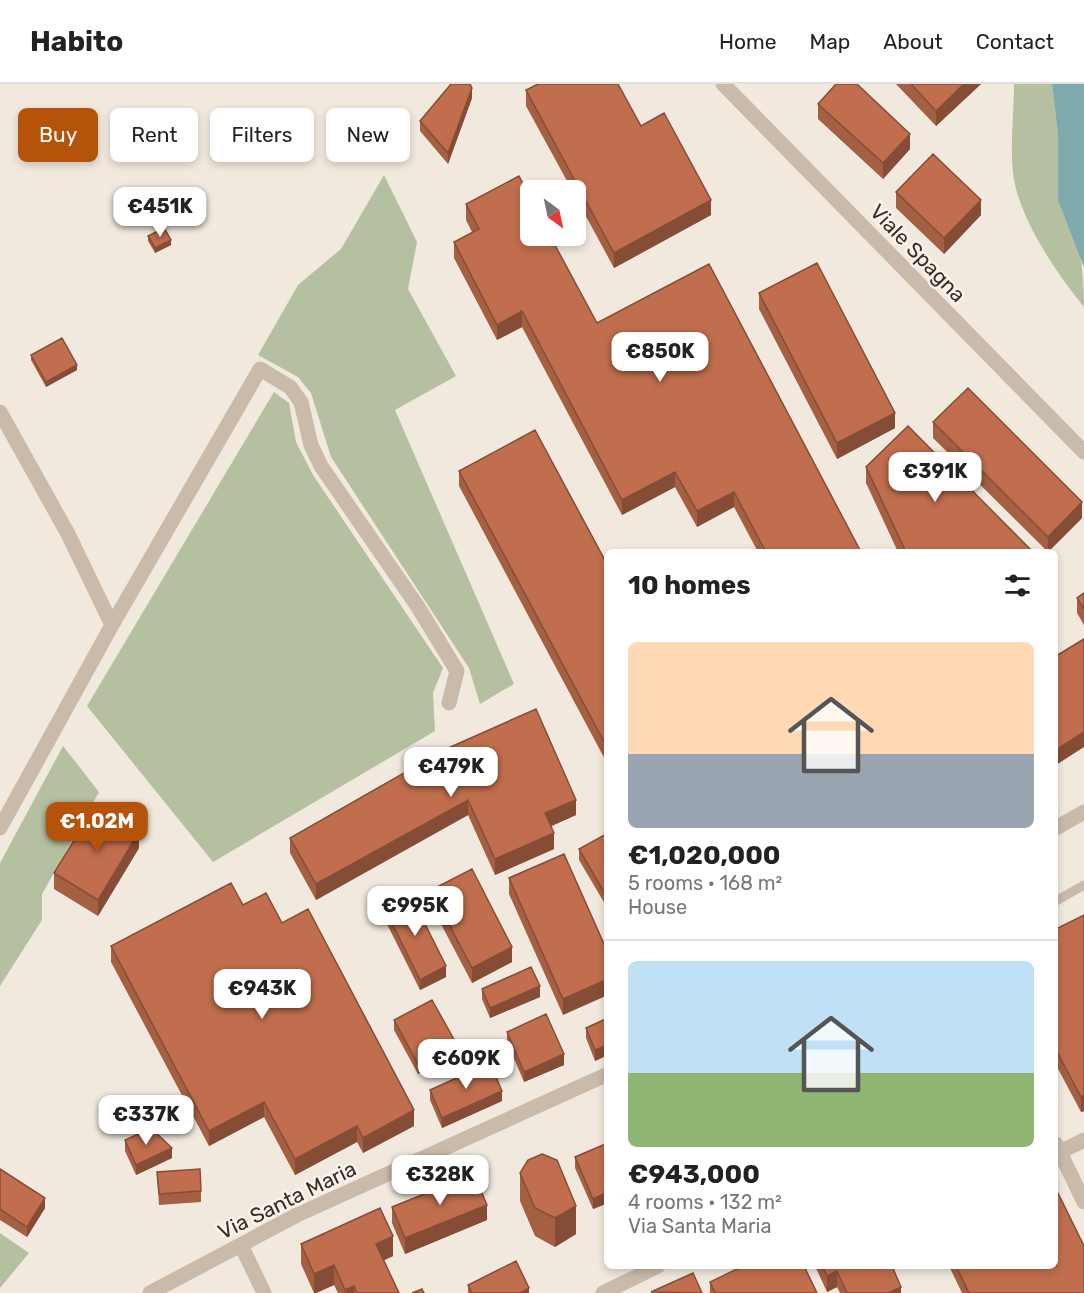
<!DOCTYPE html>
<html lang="en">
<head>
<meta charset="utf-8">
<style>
	body { margin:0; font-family:Rubik,sans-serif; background:#f2f2f2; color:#222; height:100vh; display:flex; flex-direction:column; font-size:22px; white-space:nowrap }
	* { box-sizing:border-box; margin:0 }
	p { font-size:20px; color:#767676 }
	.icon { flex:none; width:33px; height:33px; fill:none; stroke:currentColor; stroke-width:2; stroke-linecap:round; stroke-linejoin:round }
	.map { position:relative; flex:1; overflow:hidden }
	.panel { position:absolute; left:604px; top:465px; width:454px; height:720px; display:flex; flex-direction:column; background:#fff; border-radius:9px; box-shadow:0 3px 9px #0003 }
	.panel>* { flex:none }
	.hud { position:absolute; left:18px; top:24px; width:496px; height:54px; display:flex; gap:12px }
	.needle { width:39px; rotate:147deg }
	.controls { position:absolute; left:520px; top:96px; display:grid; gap:12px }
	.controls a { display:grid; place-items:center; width:66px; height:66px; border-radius:9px; background:#fff; box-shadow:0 3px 9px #0003; font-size:30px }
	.price { position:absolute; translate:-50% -51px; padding:0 14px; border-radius:12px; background:#fff; color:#222; font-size:20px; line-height:39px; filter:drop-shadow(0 2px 3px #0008) }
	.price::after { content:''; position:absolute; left:50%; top:36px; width:18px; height:14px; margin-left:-9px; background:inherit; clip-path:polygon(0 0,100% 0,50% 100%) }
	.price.selected { background:#b45309; color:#fff }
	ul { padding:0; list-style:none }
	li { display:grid; align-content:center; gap:12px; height:318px; padding:0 24px }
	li+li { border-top:2px solid #e0e0e0 }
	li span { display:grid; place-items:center; height:186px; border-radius:9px; color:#555 }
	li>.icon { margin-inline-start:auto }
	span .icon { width:108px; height:108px; fill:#fffc; stroke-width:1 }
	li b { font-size:26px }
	h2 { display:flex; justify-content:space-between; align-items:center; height:72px; padding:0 24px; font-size:26px }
	.pill { padding:0 21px; border-radius:9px; background:#fff; box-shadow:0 3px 9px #0003; font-size:21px; line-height:54px }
	.pill.selected { background:#b45309; color:#fff }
	header { display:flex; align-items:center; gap:36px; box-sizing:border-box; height:84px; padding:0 30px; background:#fff; border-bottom:2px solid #e0e0e0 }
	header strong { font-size:28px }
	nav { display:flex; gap:33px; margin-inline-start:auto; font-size:21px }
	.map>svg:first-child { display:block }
	.green { fill:#b4c09f }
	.water { fill:#7eaaad }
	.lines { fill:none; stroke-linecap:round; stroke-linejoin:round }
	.service { stroke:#c9baaa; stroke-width:9 }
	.minor { stroke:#c9baaa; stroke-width:15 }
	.tertiary { stroke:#c9baaa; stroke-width:15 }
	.wall { fill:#a55f42 }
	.shaded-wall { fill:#864d36 }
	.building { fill:#c06e4d; stroke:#864d36; stroke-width:1.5 }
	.labels { text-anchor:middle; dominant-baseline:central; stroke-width:5; stroke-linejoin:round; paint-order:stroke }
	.street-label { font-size:21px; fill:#372e2a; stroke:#f9f3eb }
</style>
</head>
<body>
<header>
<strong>Habito</strong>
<nav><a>Home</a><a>Map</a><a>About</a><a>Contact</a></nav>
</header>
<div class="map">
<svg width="1084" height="1209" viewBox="0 0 1084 1209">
	<rect width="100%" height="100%" fill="#f1e9de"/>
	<!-- green -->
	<path class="green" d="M1014,0H1052C1061,74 1084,149 1084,223C1057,190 1017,132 1013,88C1010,60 1014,29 1014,0Z
		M384,91L417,158L408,205L456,292L395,326L514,600L480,620L469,584L331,373L311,309L298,293L258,271L298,201L341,165Z
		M274,308L289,319L296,358L313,391L443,584L433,609L435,647L213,778L87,622Z
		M63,662L99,708L42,810V836L0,902V779Z
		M0,1149L29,1169L0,1204Z"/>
	<!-- water -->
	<path class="water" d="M1052,0H1084V183L1058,116V48Z"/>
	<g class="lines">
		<!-- service -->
		<path class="service" d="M1056,817L1084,801"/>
		<!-- minor -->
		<path class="minor" d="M0,328L68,450L112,541
			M0,744L112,541L260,285L290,303L301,318L311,361L321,382L418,523L457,587L449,619
			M1056,744L1084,728
			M1056,1060L1084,1118
			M1056,1070L1084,1056
			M241,1161L264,1209
			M150,1209L297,1131L608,990
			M603,1209L658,1182"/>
		<!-- tertiary -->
		<path class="tertiary" d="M723,0L1084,368"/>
	</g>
	<!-- wall -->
	<path class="wall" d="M896,0H981L936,42Z
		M526,6L641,42L711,131L614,184L576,114V106H572L526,22Z
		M472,14L448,80L420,47V37Z
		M818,20L910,65L883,95L818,35Z
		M896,108L981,131L944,170L896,124Z
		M466,120L597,239L861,468H758L734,423L697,443L675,403L622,431L522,243L497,256L454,174V158L472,148L466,136Z
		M148,152L171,161L155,169L148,157Z
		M759,209L895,344L837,375L759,225Z
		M31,271L77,286L46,303L31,276Z
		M933,338L1082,434L1048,468L933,354Z
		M866,383L1033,468H898L866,399Z
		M459,387L608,482V681L459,402Z
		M1084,509V541L1077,529V514Z
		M446,665L576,731L551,742L554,765L495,791L468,731L316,816L290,769V754Z
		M608,749L605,820L579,776V765Z
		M139,764L98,832L54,805V789Z
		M509,794L608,869L563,931L509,810Z
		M431,806L512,878L472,899L431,821Z
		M243,821L282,839L414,1042L363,1069L357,1058L295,1091L264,1033L209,1062L111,878V862Z
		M384,823L446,893L420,906L384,834Z
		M1084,831V1027L1081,1028L1056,981V845Z
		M482,905L540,913L490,934L482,915Z
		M608,934V971L595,977L586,954V944Z
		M394,936L456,970L418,990L394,946Z
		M507,948L564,981L524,998L507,958Z
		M430,1006L502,1017L442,1044L430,1016Z
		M125,1056L172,1074L136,1091L125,1067Z
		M608,1059V1119L593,1125L575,1084V1073Z
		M0,1085L45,1124L27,1153L0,1136Z
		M157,1088L201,1107V1118L159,1121Z
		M520,1089L576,1150L555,1163L535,1152L520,1117Z
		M392,1123L487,1136L405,1170L392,1139Z
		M301,1160L393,1172L384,1176L399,1209H338L334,1201L316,1209H314L301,1180Z
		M815,1182H892L901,1209H840L837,1203L827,1208Z
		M949,1182H1056L1084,1209H962Z
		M710,1198L817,1209H710Z
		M468,1201L529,1209H468Z"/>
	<!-- shaded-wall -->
	<path class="shaded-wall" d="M964,0H981L936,42V27Z
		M472,4V14L448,80V69Z
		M910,50V65L883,95V79Z
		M711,116V131L614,184V169Z
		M981,116V131L944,170V154Z
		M171,156V161L155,169V164Z
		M522,227V243L497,256V241Z
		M77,281V286L46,303V298Z
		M895,329V344L837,375V359Z
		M675,388V403L622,431V416Z
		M734,408V423L697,443V427Z
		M1082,418V434L1048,468V453Z
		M1084,648V663L1056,681V666Z
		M468,716V731L316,816V800Z
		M576,716V731L545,745V729Z
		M139,748V764L98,832V816Z
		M554,749V765L495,791V775Z
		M608,808V819L605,820V810Z
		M512,863V878L472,899V884Z
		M446,882V893L420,906V896Z
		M608,895V911L563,931V915Z
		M540,902V913L490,934V924Z
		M456,959V970L418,990V980Z
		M608,961V971L595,977V966Z
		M564,970V981L524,998V988Z
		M502,1007V1017L442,1044V1034Z
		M1084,1011V1027L1081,1028V1013Z
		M264,1018V1033L209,1062V1047Z
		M414,1026V1042L363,1069V1054Z
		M357,1042V1058L295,1091V1075Z
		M172,1064V1074L136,1091V1081Z
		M608,1108V1119L593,1125V1115Z
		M45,1114V1124L27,1153V1143Z
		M487,1121V1136L405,1170V1154Z
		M576,1122V1150L555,1163V1134Z
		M393,1152V1172L376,1180V1160Z
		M334,1181V1201L316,1209H314V1190Z
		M837,1187V1203L827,1208V1192Z
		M354,1202V1209H345V1206Z
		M901,1203V1209H888Z
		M529,1204V1209H520Z"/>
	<!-- building -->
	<path class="building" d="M451,0H470L472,4L448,69L420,37Z
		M538,0H618L641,42L664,29L711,116L614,169L526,6Z
		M836,0H857L910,50L883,79L818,20Z
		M911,0H964L936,27Z
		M933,70L981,116L944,154L896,108Z
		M519,92L531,115V152H550L597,239L709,180L861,468H766L734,408L697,427L675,388L622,416L522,227L497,241L454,158L479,145L466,120Z
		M164,144L171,156L155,164L148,152Z
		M817,179L895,329L837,359L759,209Z
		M62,254L77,281L46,298L31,271Z
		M968,304L1082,418L1048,453L933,338Z
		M908,342L1033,468H906L866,383Z
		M535,346L608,482V665L459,387Z
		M1084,509V525L1077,514Z
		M1084,555V648L1056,666V572Z
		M536,625L576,716L545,729L554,749L495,775L468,716L316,800L290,754L446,665Z
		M95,722L139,748L98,816L54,789Z
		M608,749V808L605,810L579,765Z
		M564,770L608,869V895L563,915L509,794Z
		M472,785L512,863L472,884L431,806Z
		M231,799L243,821L266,809L282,839L308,825L414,1026L363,1054L357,1042L295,1075L264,1018L209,1047L111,862Z
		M410,810L446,882L420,896L384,823Z
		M1084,831V1011L1081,1013L1056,966V845Z
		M531,883L540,902L490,924L482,905Z
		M432,916L456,959L418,980L394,936Z
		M546,930L564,970L524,988L507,948Z
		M608,934V961L595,966L586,944Z
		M490,979L502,1007L442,1034L430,1006Z
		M151,1044L172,1064L136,1081L125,1056Z
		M608,1059V1108L593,1115L575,1073Z
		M542,1070L557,1076L576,1122L555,1134L535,1124L520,1089L528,1076Z
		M0,1085L45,1114L27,1143L0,1125Z
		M200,1085L201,1107L159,1110L157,1088Z
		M474,1090L487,1121L405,1154L392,1123Z
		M1056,1105L1084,1162V1209H969L956,1182H1056Z
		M380,1124L393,1152L376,1160L399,1209H357L354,1202L345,1206L334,1181L314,1190L301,1160Z
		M516,1177L529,1204L520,1209H472L468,1201Z
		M743,1182H804L817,1209H715L710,1198Z
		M822,1182H892L901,1203L888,1209H847L837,1187L827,1192Z
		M693,1189L702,1209L651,1208Z
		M422,1205L424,1209H412Z"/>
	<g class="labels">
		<!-- street labels -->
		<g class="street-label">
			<text transform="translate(918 169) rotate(46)">Viale Spagna</text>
			<text transform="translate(287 1116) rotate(-26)">Via Santa Maria</text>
		</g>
	</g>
</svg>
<div class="controls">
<a><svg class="needle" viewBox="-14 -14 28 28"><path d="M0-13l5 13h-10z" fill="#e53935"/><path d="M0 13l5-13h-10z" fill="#767676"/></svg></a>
</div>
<b class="price" style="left:160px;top:154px">€451K</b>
<b class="price" style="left:660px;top:299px">€850K</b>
<b class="price" style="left:935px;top:419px">€391K</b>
<b class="price" style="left:451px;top:714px">€479K</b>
<b class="price selected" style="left:97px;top:769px">€1.02M</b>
<b class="price" style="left:415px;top:853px">€995K</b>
<b class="price" style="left:262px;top:936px">€943K</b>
<b class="price" style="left:466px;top:1006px">€609K</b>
<b class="price" style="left:146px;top:1062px">€337K</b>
<b class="price" style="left:440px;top:1122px">€328K</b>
<div class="hud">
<a class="pill selected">Buy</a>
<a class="pill">Rent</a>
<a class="pill">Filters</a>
<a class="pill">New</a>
</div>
<section class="panel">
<h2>10 homes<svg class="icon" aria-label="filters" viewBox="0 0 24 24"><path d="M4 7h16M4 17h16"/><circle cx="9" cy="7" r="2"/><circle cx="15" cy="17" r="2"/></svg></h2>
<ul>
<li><span style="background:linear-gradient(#ffd9b3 60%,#9aa5b1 0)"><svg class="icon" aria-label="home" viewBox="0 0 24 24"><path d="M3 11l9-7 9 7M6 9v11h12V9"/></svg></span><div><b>€1,020,000</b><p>5 rooms · 168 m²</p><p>House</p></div></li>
<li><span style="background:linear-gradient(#bfe0f5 60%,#8fb573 0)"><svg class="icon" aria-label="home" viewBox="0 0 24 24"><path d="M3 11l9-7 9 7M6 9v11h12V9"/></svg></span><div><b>€943,000</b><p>4 rooms · 132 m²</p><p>Via Santa Maria</p></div></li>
</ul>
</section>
</div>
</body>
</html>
